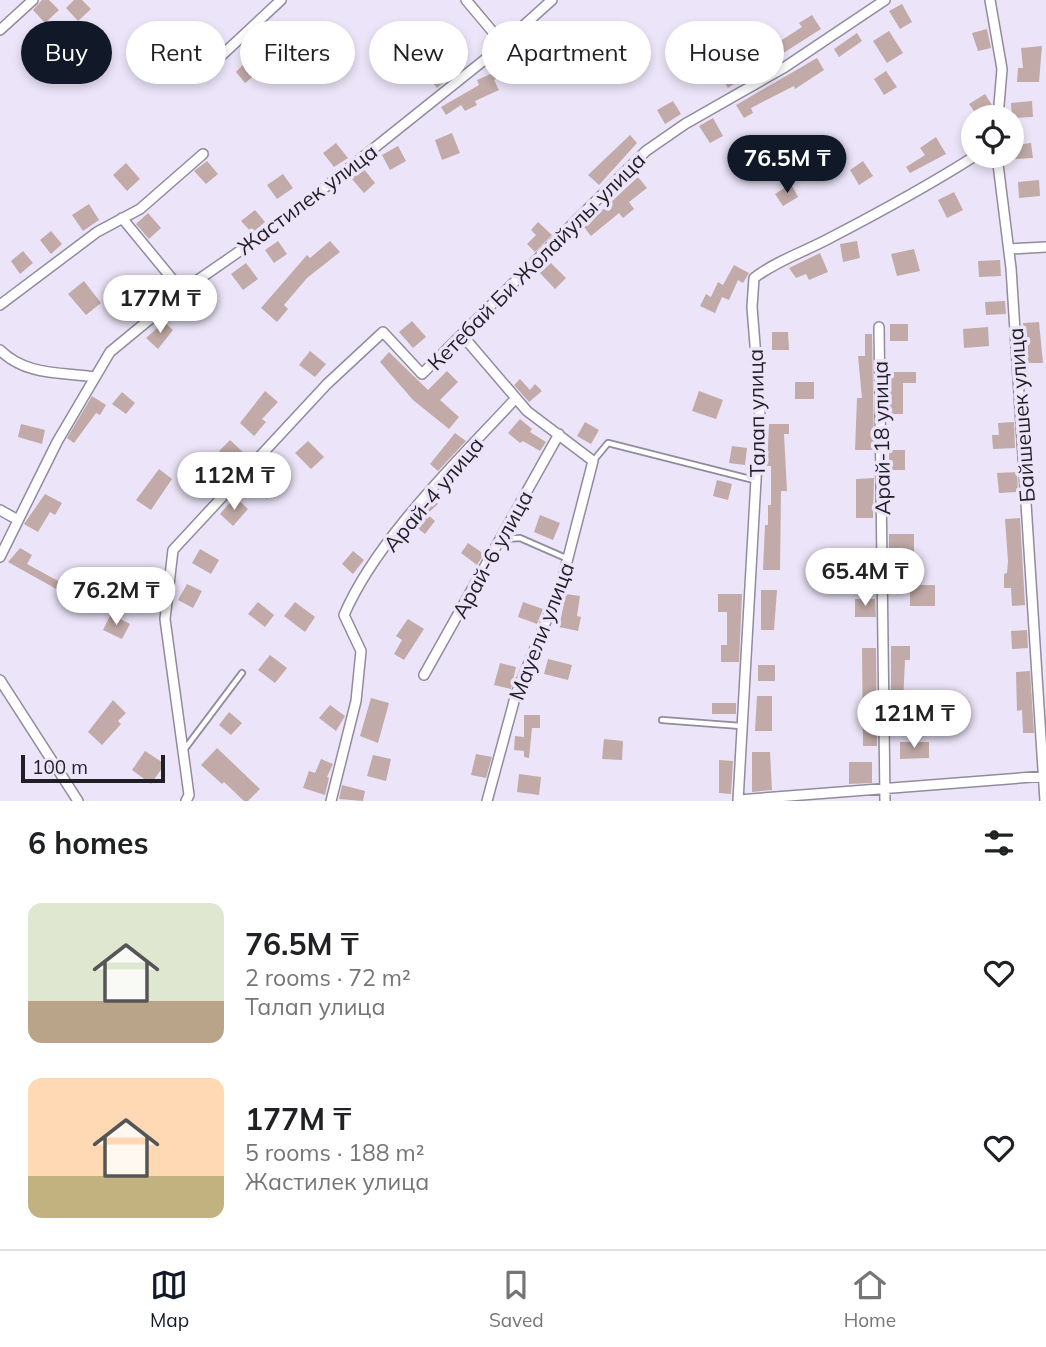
<!DOCTYPE html>
<html lang="en">
<head>
<meta charset="utf-8">
<style>
	body { margin:0; font-family:Mulish,sans-serif; background:#f6f6f6; color:#202124; height:100vh; display:flex; flex-direction:column; font-size:26px; white-space:nowrap }
	* { box-sizing:border-box; margin:0 }
	p { font-size:23px; color:#757577 }
	.icon { flex:none; width:38px; height:38px; fill:none; stroke:currentColor; stroke-width:2; stroke-linecap:round; stroke-linejoin:round }
	.map { position:relative; height:801px; overflow:hidden }
	.panel { display:flex; flex-direction:column; background:#fff; flex:1 }
	.panel>* { flex:none }
	.banner { position:absolute; left:21px; top:21px; width:1004px; height:63px; display:flex; gap:14px }
	.fabs { position:absolute; left:961px; top:105px; display:grid; gap:14px }
	.fabs a { display:grid; place-items:center; width:63px; height:63px; border-radius:50%; background:#fff; box-shadow:0 4px 10px #0003; font-size:35px }
	.scale { position:absolute; left:21px; bottom:18px; width:144px; box-sizing:border-box; padding-left:7px; border:4px solid #211e25; border-top:0; font-size:19px; line-height:24px; white-space:nowrap; color:#211e25; -webkit-text-stroke:5px #ece5f9; paint-order:stroke }
	.price { position:absolute; translate:-50% -60px; padding:0 16px; border-radius:24px; background:#fff; color:#222; font-size:23px; line-height:46px; filter:drop-shadow(0 2px 4px #0008) }
	.price::after { content:''; position:absolute; left:50%; top:42px; width:21px; height:16px; margin-left:-10px; background:inherit; clip-path:polygon(0 0,100% 0,50% 100%) }
	.price.on { background:#111827; color:#fff }
	ul { padding:0; list-style:none }
	li { display:flex; align-items:center; gap:21px; height:175px; padding:0 28px }
	li span { display:grid; place-items:center; flex:none; width:196px; height:140px; border-radius:14px; color:#555 }
	li>.icon { margin-inline-start:auto }
	span .icon { width:84px; height:84px; fill:#fffc; stroke-width:1 }
	li b { font-size:30px }
	h2 { display:flex; justify-content:space-between; align-items:center; height:84px; padding:0 28px; font-size:30px }
	.tag { padding:0 24px; border-radius:32px; background:#fff; box-shadow:0 4px 10px #0003; font-size:24px; line-height:63px }
	.tag.on { background:#111827; color:#fff }
	.tab-bar { display:flex; justify-content:space-around; align-items:center; height:98px; border-top:2px solid #e0e0e0; background:#fff; font-size:19px; color:#757577 }
	.tab-bar a { display:grid; justify-items:center; gap:4px }
	.tab-bar .on { color:#111827 }
	.map>svg:first-child { display:block }
	.building { fill:#c1aaa7 }
	.lines { fill:none; stroke-linecap:round; stroke-linejoin:round }
	.lane-casing { stroke:#918b9d; stroke-width:8 }
	.street-casing { stroke:#918b9d; stroke-width:12 }
	.lane { stroke:#fff; stroke-width:4.5 }
	.street { stroke:#fff; stroke-width:9 }
	.labels { text-anchor:middle; dominant-baseline:central; stroke-width:7; stroke-linejoin:round; paint-order:stroke }
	.street-label { font-size:21px; fill:#211e25; stroke:#ece5f9 }
</style>
</head>
<body>
<div class="map">
<svg width="1046" height="801" viewBox="0 0 1046 801">
	<rect width="100%" height="100%" fill="#ece5f9"/>
	<!-- building -->
	<path class="building" d="M42,0H49L59,10L45,23L33,10Z
		M74,0H82L91,9L78,21L66,8Z
		M902,4L912,22L900,29L889,11Z
		M812,15L821,29L728,88L716,69L728,62L735,74L763,55L757,46L770,38L774,45L802,27L799,23Z
		M987,29L991,48L978,51L972,33Z
		M546,31L553,43L513,67L515,71L494,80L499,90L475,101L477,105L465,111L461,105L446,115L441,107L479,85L477,80L502,69L499,63L518,55L516,51Z
		M889,31L903,53L887,63L873,41Z
		M857,33L862,41L839,57L834,49Z
		M1042,46L1039,82H1017L1018,68H1023L1021,48Z
		M257,50L268,64L245,83L236,72Z
		M817,58L824,70L795,89L794,86L751,108L753,113L744,118L736,105Z
		M449,59L459,71L437,88L428,77Z
		M886,71L897,87L884,95L874,79Z
		M985,94L992,105L977,115L969,104Z
		M673,101L681,114L665,124L657,110Z
		M1032,101L1033,117L1012,118L1011,103Z
		M713,118L723,136L710,143L699,126Z
		M452,133L460,153L442,160L435,140Z
		M630,135L637,143L599,185L588,175Z
		M936,137L946,154L910,173L906,167L925,155L920,148Z
		M336,143L348,158L334,167L323,153Z
		M1031,143L1033,158L1015,159L1014,145Z
		M398,146L406,161L390,170L382,155Z
		M207,161L218,174L206,184L194,171Z
		M863,161L873,176L859,185L850,170Z
		M126,163L140,179L127,191L113,175Z
		M363,168L375,183L364,193L351,178Z
		M283,174L293,188L277,199L267,185Z
		M638,177L647,188L629,202L634,209L623,218L619,213L591,236L584,227Z
		M1039,180L1040,196L1019,198L1018,182Z
		M791,184L798,197L783,206L775,194Z
		M954,192L963,210L947,218L938,200Z
		M89,204L99,220L83,231L72,215Z
		M255,210L265,222L252,233L241,221Z
		M148,213L161,228L149,239L136,224Z
		M538,222L552,235L535,252L527,244L536,235L531,230Z
		M51,231L62,244L51,254L40,240Z
		M278,241L287,254L274,263L265,250Z
		M330,241L340,252L307,278L284,305L288,309L277,322L261,308L307,255L310,258Z
		M857,241L860,258L843,262L840,244Z
		M914,249L920,271L897,276L891,254Z
		M23,251L33,263L20,274L11,261Z
		M820,253L828,272L809,280L806,274L796,278L789,268Z
		M1000,260L1001,276L979,277L978,261Z
		M246,263L258,279L243,290L231,274Z
		M551,263L566,278L555,289L540,273Z
		M734,265L749,273L743,283L738,280L729,300L722,297L715,313L700,306L706,294L711,297L718,282L723,285Z
		M84,281L101,303L86,315L68,294Z
		M1005,301L1006,314L986,315L985,302Z
		M412,321L426,337L413,348L399,332Z
		M164,322L173,330L158,349L146,338Z
		M1039,322L1043,363H1028L1023,323Z
		M890,324H908V341H890Z
		M988,327L989,346L964,348L963,329Z
		M772,332H788L789,350H772Z
		M865,334H872L874,450H855L857,398H862L858,356H865Z
		M310,351L326,364L315,377L299,365Z
		M389,352L428,390L447,371L458,382L440,400L459,417L449,429L413,400L380,362Z
		M890,372H916V383H903V414H887Z
		M520,379L530,390L535,384L542,391L529,402L514,385Z
		M795,382H814V399H795Z
		M265,391L278,402L262,419L266,422L254,436L240,423Z
		M699,391L723,400L716,419L692,411Z
		M122,392L135,403L126,414L112,404Z
		M92,396L106,405L100,415L96,413L74,443L67,438Z
		M520,419L532,429L530,432L546,442L540,451L523,441L520,443L508,433Z
		M585,422L599,430L591,444L577,436Z
		M1014,422L1015,448L993,449L992,435H999L998,423Z
		M21,424L45,430L42,444L18,437Z
		M769,424H789V434H784L787,491H781L780,570H763L765,525H768V505H771V466H767Z
		M455,433L466,441L438,471L430,464Z
		M230,440L243,452L232,464L219,451Z
		M308,441L324,457L311,469L295,453Z
		M732,446L747,448L745,465L729,463Z
		M889,450H905V470H889Z
		M209,466L224,478L214,490L199,478Z
		M159,469L172,479L151,510L136,500Z
		M1017,472L1018,492L999,493L997,473Z
		M264,475L278,487L267,499L253,487Z
		M874,478L873,518H856V479Z
		M717,480L732,484L728,500L713,496Z
		M45,494L62,503L55,515L50,512L38,532L24,524Z
		M235,497L248,509L233,526L220,514Z
		M433,498L438,504L427,514L435,521L425,534L412,524Z
		M540,515L560,523L553,540L534,532Z
		M1020,518L1025,605L1012,606L1011,588H1004V574L1007,573L1008,561L1005,519Z
		M889,534H914V556H889Z
		M468,543L484,554L477,565L461,553Z
		M20,548L32,555L27,564L71,588L67,595L8,562Z
		M856,548H875V565H856Z
		M200,549L219,560L211,574L192,563Z
		M353,551L364,560L353,574L342,564Z
		M135,575L151,579L147,595L131,591Z
		M187,584L202,591L193,608L178,600Z
		M910,585H935V606H910Z
		M761,590H777L774,630H761Z
		M566,594L580,596L577,616L581,617L578,631L559,627Z
		M718,594H742L739,662H721V645H727V612H718Z
		M855,599H875L876,617H855Z
		M258,602L274,615L265,627L248,614Z
		M295,602L315,617L305,632L284,616Z
		M523,602L543,609L537,624L518,617Z
		M111,614L130,624L122,639L103,630Z
		M408,619L424,629L404,660L394,654L402,640L396,636Z
		M1027,630L1028,648L1012,649L1011,631Z
		M891,646H910V660H905L903,703H891Z
		M862,648H876L877,746H863Z
		M270,655L287,668L275,683L258,670Z
		M548,659L572,665L568,680L544,674Z
		M500,663L516,667L511,689L494,685Z
		M758,665H775V681H758Z
		M1030,671L1034,733H1023L1022,710L1017,711L1016,672Z
		M757,696H772V731H755Z
		M371,698L389,703L378,743L360,736Z
		M113,700L126,713L118,721L121,724L102,745L88,732Z
		M712,703H736V714H712Z
		M330,705L345,716L336,731L319,718Z
		M229,712L242,723L231,735L219,725Z
		M524,715H540V728H532L529,758L524,757V751L514,750L515,736L524,737Z
		M604,739L623,741L622,760L602,759Z
		M900,742H929V758L900,759Z
		M217,748L260,789L248,801H244L224,782L222,784L201,765Z
		M145,751L165,764L151,784L132,770Z
		M752,752H770L772,790L752,792Z
		M476,754L492,757L486,778L471,775Z
		M373,755L391,759L386,781L367,776Z
		M321,759L333,764L327,777L329,778L325,795L303,788L309,771L315,773Z
		M719,760L733,761L731,794L719,793Z
		M849,762H872V783L849,784Z
		M519,774L541,777L539,795L517,792Z
		M342,785L365,791L363,801L339,799Z"/>
	<g class="lines">
		<!-- lane casing -->
		<g class="lane-casing">
			<path id="lane" d="M594,460L608,443L754,480
				M501,539L520,538L568,559
				M662,720L741,726
				M184,750L242,673"/>
		</g>
		<!-- street casing -->
		<g class="street-casing">
			<path id="street" d="M466,0L503,44
				M990,0L1002,69L998,117
				M0,30L33,0
				M221,56L281,0
				M997,156L1011,268L1045,801
				M122,218L183,292
				M1009,249L1046,247
				M0,305L97,232L140,209L203,154
				M879,327L885,801
				M462,335L527,411L593,461L561,585L516,694L487,801
				M0,350C26,376 61,372 95,377
				M0,510L18,520
				M0,557L57,442L110,352L195,282L283,221L493,53L552,0
				M424,675L559,434
				M0,680L78,801
				M738,800L1046,776
				M186,801L189,795L165,619L173,550L327,384L383,332L422,374L646,151L685,124L785,67L885,0
				M331,801L356,701L361,651L344,615C377,538 459,460 516,398
				M738,801L760,408L752,307L754,278C778,260 804,252 830,238C880,212 928,186 975,156"/>
		</g>
		<!-- lane -->
		<use href="#lane" class="lane"/>
		<!-- street -->
		<use href="#street" class="street"/>
	</g>
	<g class="labels">
		<!-- street labels -->
		<g class="street-label">
			<text transform="translate(307 199) rotate(-37)">Жастилек улица</text>
			<text transform="translate(536 261) rotate(-45)">Кетебай Би Жолайулы улица</text>
			<text transform="translate(756 413) rotate(-91)">Талап улица</text>
			<text transform="translate(1021 415) rotate(-94)">Байшешек улица</text>
			<text transform="translate(881 438) rotate(-91)">Арай-18 улица</text>
			<text transform="translate(433 494) rotate(-50)">Арай-4 улица</text>
			<text transform="translate(492 554) rotate(-61)">Арай-6 улица</text>
			<text transform="translate(541 631) rotate(-69)">Мауели улица</text>
		</g>
	</g>
</svg>
<div class="fabs">
<a><svg class="icon" aria-label="locate" viewBox="0 0 24 24"><circle cx="12" cy="12" r="6"/><path d="M12 2v4M12 18v4M2 12h4M18 12h4"/></svg></a>
</div>
<div class="scale">100 m</div>
<b class="price on" style="left:787px;top:195px">76.5M ₸</b>
<b class="price" style="left:160px;top:335px">177M ₸</b>
<b class="price" style="left:234px;top:512px">112M ₸</b>
<b class="price" style="left:865px;top:608px">65.4M ₸</b>
<b class="price" style="left:116px;top:627px">76.2M ₸</b>
<b class="price" style="left:914px;top:750px">121M ₸</b>
<div class="banner">
<a class="tag on">Buy</a>
<a class="tag">Rent</a>
<a class="tag">Filters</a>
<a class="tag">New</a>
<a class="tag">Apartment</a>
<a class="tag">House</a>
</div>
</div>
<section class="panel">
<h2>6 homes<svg class="icon" aria-label="filters" viewBox="0 0 24 24"><path d="M4 7h16M4 17h16"/><circle cx="9" cy="7" r="2"/><circle cx="15" cy="17" r="2"/></svg></h2>
<ul>
<li><span style="background:linear-gradient(#dfe7d0 70%,#b9a48a 0)"><svg class="icon" aria-label="home" viewBox="0 0 24 24"><path d="M3 11l9-7 9 7M6 9v11h12V9"/></svg></span><div><b>76.5M ₸</b><p>2 rooms · 72 m²</p><p>Талап улица</p></div><svg class="icon" aria-label="heart" viewBox="0 0 24 24"><path d="M12 20l-8-8c-3-5 5-10 8-4 3-6 11-1 8 4z"/></svg></li>
<li><span style="background:linear-gradient(#ffd9b3 70%,#c2b280 0)"><svg class="icon" aria-label="home" viewBox="0 0 24 24"><path d="M3 11l9-7 9 7M6 9v11h12V9"/></svg></span><div><b>177M ₸</b><p>5 rooms · 188 m²</p><p>Жастилек улица</p></div><svg class="icon" aria-label="heart" viewBox="0 0 24 24"><path d="M12 20l-8-8c-3-5 5-10 8-4 3-6 11-1 8 4z"/></svg></li>
</ul>
</section>
<nav class="tab-bar">
<a class="on"><svg class="icon" aria-label="map" viewBox="0 0 24 24"><path d="M3 6l6-2 6 2 6-2v14l-6 2-6-2-6 2zM9 4v14M15 6v14"/></svg>Map</a>
<a><svg class="icon" aria-label="saved" viewBox="0 0 24 24"><path d="M7 4h10v16l-5-4-5 4z"/></svg>Saved</a>
<a><svg class="icon" aria-label="home" viewBox="0 0 24 24"><path d="M3 11l9-7 9 7M6 9v11h12V9"/></svg>Home</a>
</nav>
</body>
</html>
